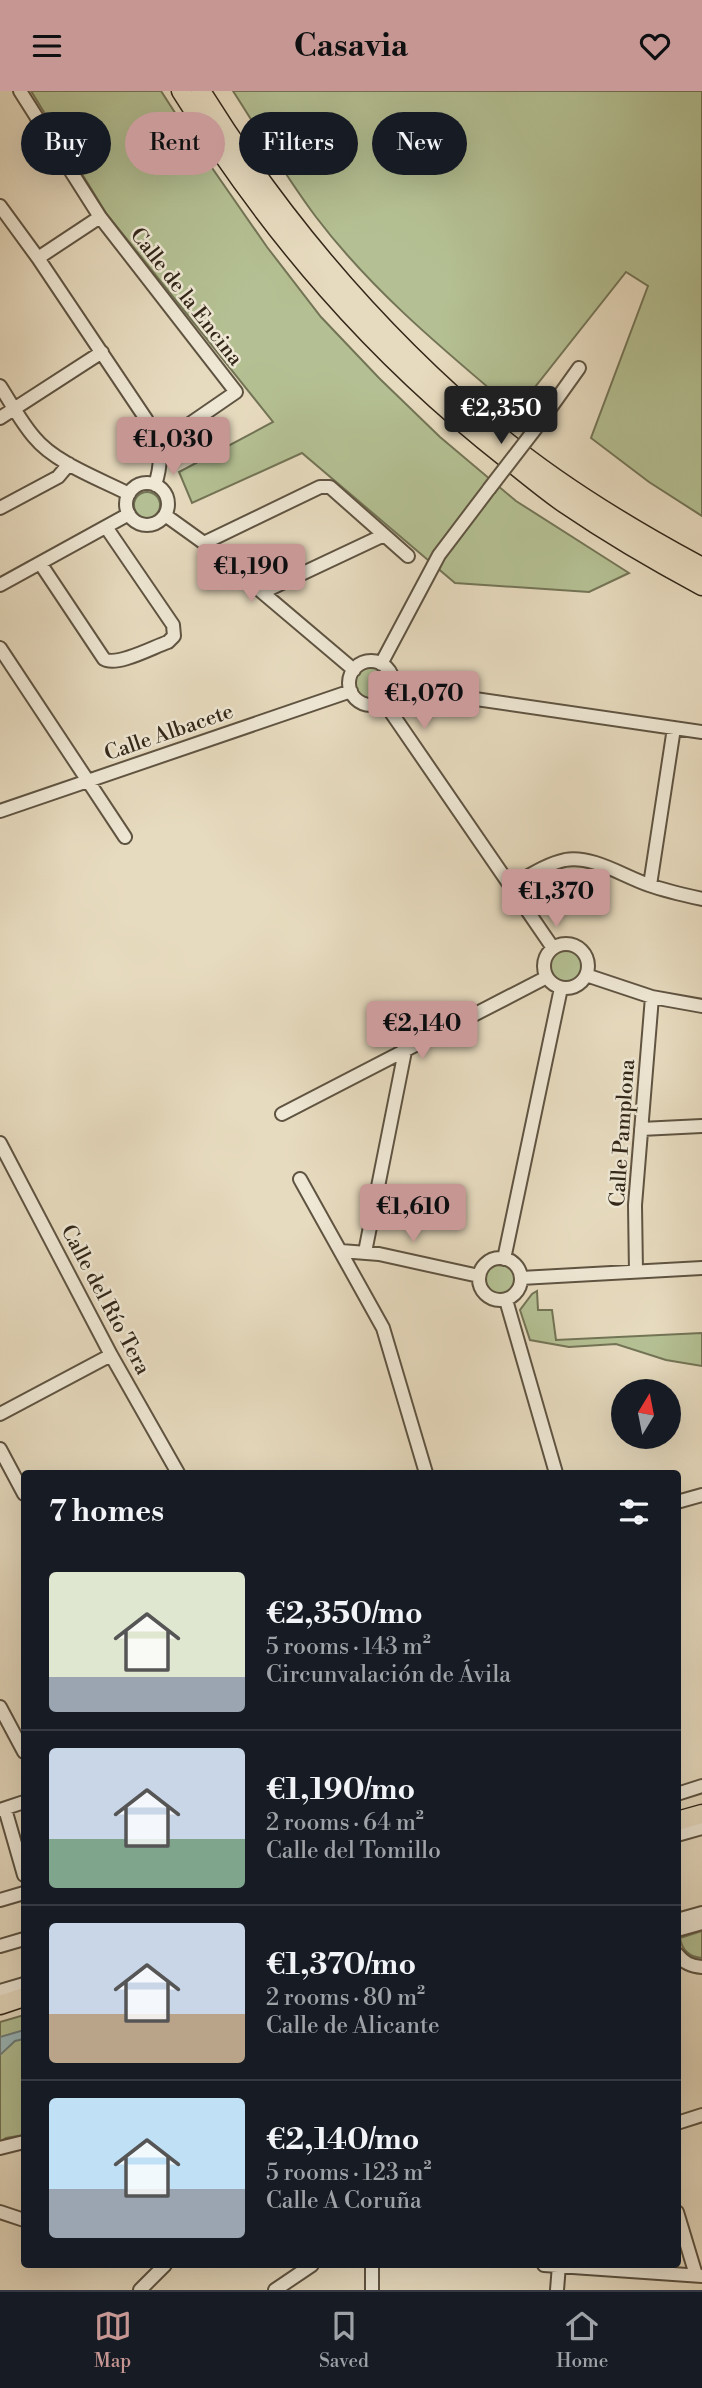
<!DOCTYPE html>
<html lang="en">
<head>
<meta charset="utf-8">
<style>
	body { margin:0; font-family:"Libre Bodoni",serif; background:#20242c; color:#f1f3f6; height:100vh; display:flex; flex-direction:column; font-size:26px; white-space:nowrap }
	* { box-sizing:border-box; margin:0 }
	p { font-size:23px; color:#9ea1a6 }
	.icon { flex:none; width:38px; height:38px; fill:none; stroke:currentColor; stroke-width:2; stroke-linecap:round; stroke-linejoin:round }
	.map { position:relative; flex:1; overflow:hidden }
	.details { position:absolute; left:21px; top:1379px; width:660px; height:798px; display:flex; flex-direction:column; background:#171b24; border-radius:7px; box-shadow:0 7px 28px #0002 }
	.details>* { flex:none }
	.guide { position:absolute; left:21px; top:21px; width:662px; height:63px; display:flex; gap:14px }
	.needle { width:46px; rotate:10deg }
	.controls { position:absolute; left:611px; top:1288px; display:grid; gap:14px }
	.controls a { display:grid; place-items:center; width:70px; height:70px; border-radius:50%; background:#171b24; box-shadow:0 7px 28px #0002; font-size:35px }
	.price { position:absolute; translate:-50% -60px; padding:0 16px; border-radius:7px; background:#c59692; color:#111; font-size:23px; line-height:46px; filter:drop-shadow(0 2px 4px #0008) }
	.price::after { content:''; position:absolute; left:50%; top:42px; width:21px; height:16px; margin-left:-10px; background:inherit; clip-path:polygon(0 0,100% 0,50% 100%) }
	.price.selected { background:#222; color:#fff }
	ul { padding:0; list-style:none }
	li { display:flex; align-items:center; gap:21px; height:175px; padding:0 28px }
	li+li { border-top:2px solid #363941 }
	li span { display:grid; place-items:center; flex:none; width:196px; height:140px; border-radius:7px; color:#555 }
	li>.icon { margin-inline-start:auto }
	span .icon { width:84px; height:84px; fill:#fffc; stroke-width:1 }
	li b { font-size:30px }
	h2 { display:flex; justify-content:space-between; align-items:center; height:84px; padding:0 28px; font-size:30px }
	.chip { padding:0 24px; border-radius:32px; background:#171b24; box-shadow:0 7px 28px #0002; font-size:24px; line-height:63px }
	.chip.selected { background:#c59692; color:#111 }
	header { display:flex; justify-content:space-between; align-items:center; height:91px; padding:0 28px; background:#c59692; color:#111; font-size:32px; font-weight:700 }
	.tabs { display:flex; justify-content:space-around; align-items:center; height:98px; border-top:2px solid #363941; background:#171b24; font-size:19px; color:#9ea1a6 }
	.tabs a { display:grid; justify-items:center; gap:4px }
	.tabs .selected { color:#c59692 }
	.map>svg:first-child { display:block }
	.green { fill:#b4c093; stroke:#737456; stroke-width:2 }
	.water { fill:#9bb9bc; stroke:#717f7b; stroke-width:2 }
	.lines { fill:none; stroke-linecap:round; stroke-linejoin:round }
	.minor-casing { stroke:#5f5442; stroke-width:16 }
	.highway-casing { stroke:#322719; stroke-width:21 }
	.minor { stroke:#efe8d5; stroke-width:12 }
	.highway { stroke:#e7dbbf; stroke-width:18 }
	.minor-bridge-casing { stroke:#5f5442; stroke-width:16; stroke-linecap:butt }
	.minor-bridge { stroke:#efe8d5; stroke-width:12 }
	.labels { text-anchor:middle; dominant-baseline:central; stroke-width:5; stroke-linejoin:round; paint-order:stroke }
	.street-label { font-size:21px; fill:#322719; stroke:#efe8d5 }
</style>
</head>
<body>
<header><svg class="icon" aria-label="menu" viewBox="0 0 24 24"><path d="M4 6h16M4 12h16M4 18h16"/></svg>Casavia<svg class="icon" aria-label="heart" viewBox="0 0 24 24"><path d="M12 20l-8-8c-3-5 5-10 8-4 3-6 11-1 8 4z"/></svg></header>
<div class="map">
<svg width="702" height="2199" viewBox="0 0 702 2199">
	<rect width="100%" height="100%" fill="#e7dbbf"/>
	<filter id="stains"><feTurbulence type="fractalNoise" baseFrequency=".00286" numOctaves="4"/><feColorMatrix values="0 0 0 0 .2 0 0 0 0 .09 0 0 0 0 .02 0 0 0 .5 -.17"/></filter>
	<radialGradient id="worn" r=".72"><stop offset=".6" stop-color="#630" stop-opacity="0"/><stop offset="1" stop-color="#630" stop-opacity=".3"/></radialGradient>
	<!-- green -->
	<path class="green" d="M31,0H161L192,48L267,156L321,226L379,287L440,346L516,410L629,482L589,501L455,492L302,362L192,412L179,381L273,331L106,122Z
		M233,0H702V425L649,391L591,347L648,195L626,181L516,320C445,260 372,200 316,126C286,86 260,42 233,0Z
		M134 414a13 13 0 1 1 26 0a13 13 0 1 1-26 0Z
		M354 592a17 17 0 1 1 34 0a17 17 0 1 1-34 0Z
		M550 875a16 16 0 1 1 32 0a16 16 0 1 1-32 0Z
		M484 1188a16 16 0 1 1 32 0a16 16 0 1 1-32 0Z
		M537,1200L538,1219H552L556,1249L702,1242V1275L666,1269L616,1253L569,1256L530,1249L520,1219L532,1203Z
		M702,1840V1867C689,1866 682,1860 680,1847Z
		M24,1924V2044L6,2047L0,2051V1931Z"/>
	<!-- water -->
	<path class="water" d="M24,1939V1948L15,1950L0,1964V1946Z"/>
	<g class="lines">
		<!-- minor casing -->
		<g class="minor-casing">
			<path id="minor" d="M20,0L100,126L236,301L159,354
				M0,115L38,167L146,328C160,353 164,366 155,394
				M38,167L100,126
				M0,295C11,312 21,331 34,346C55,372 100,388 129,403
				M0,327L102,261
				M539,333L579,277
				M126 413a21 21 0 1 1 42 0a21 21 0 1 1-42 0Z
				M0,417L58,386L69,373
				M165,424L204,452L354,579
				M204,452L320,396H330L408,465
				M40,472L104,568C117,576 153,556 168,551L174,545L173,534L106,436
				M0,494L129,423
				M263,501L384,444
				M0,557L125,746
				M349 592a22 22 0 1 1 44 0a22 22 0 1 1-44 0Z
				M381,573L439,464L489,398
				M393,596L702,641
				M384,611L553,857
				M0,720L351,600
				M650,794L674,637
				M511,795C527,786 546,773 565,769C592,764 623,785 649,794C666,800 684,804 702,808
				M544 875a22 22 0 1 1 44 0a22 22 0 1 1-44 0Z
				M586,884L652,906L702,915
				M282,1023L547,886
				M641,1038L702,1035
				M0,1052L111,1264L178,1382
				M300,1088L383,1237L426,1382
				M341,1160L379,1163L479,1185
				M365,1161L405,960
				M479 1188a21 21 0 1 1 42 0a21 21 0 1 1-42 0Z
				M504,1168L561,897
				M636,1181L635,1114L652,906
				M521,1187L702,1177
				M506,1209L556,1382
				M0,1323L111,1264
				M0,1358L24,1403
				M677,1411L702,1404
				M0,1616L24,1661
				M677,1703L702,1695
				M5,1718L24,1784
				M0,1719L24,1711
				M677,1744L702,1737
				M0,1809L24,1802
				M677,1829L702,1822
				M677,1839L702,1832
				M0,1855L24,1848
				M677,1863C684,1872 691,1875 702,1876
				M0,1900L24,1893
				M677,2032L702,2024
				M0,2057L24,2051
				M0,2121L24,2129
				M677,2121L696,2184
				M372,2174V2199
				M544,2174L702,2185
				M140,2199L165,2174
				M275,2199L312,2174
				M557,2199L559,2174"/>
		</g>
		<!-- highway casing -->
		<g class="highway-casing">
			<path id="highway" d="M181,0C271,144 373,263 507,368C526,383 545,399 565,413C609,443 655,470 702,495
				M201,0C282,131 383,248 502,347C563,397 633,439 702,476
				M677,1730L702,1723
				M0,1914L24,1906"/>
		</g>
		<!-- minor -->
		<use href="#minor" class="minor"/>
		<!-- highway -->
		<use href="#highway" class="highway"/>
		<!-- minor-bridge casing -->
		<g class="minor-bridge-casing">
			<path id="minor-bridge" d="M489,398L539,333"/>
		</g>
		<!-- minor-bridge -->
		<use href="#minor-bridge" class="minor-bridge"/>
	</g>
	<g class="labels">
		<!-- street labels -->
		<g class="street-label">
			<text transform="translate(186 206) rotate(52)">Calle de la Encina</text>
			<text transform="translate(169 642) rotate(-19)">Calle Albacete</text>
			<text transform="translate(623 1042) rotate(-86)">Calle Pamplona</text>
			<text transform="translate(105 1209) rotate(62)">Calle del Río Tera</text>
		</g>
	</g>
	<rect width="100%" height="100%" filter="url(#stains)"/>
	<rect width="100%" height="100%" fill="url(#worn)"/>
</svg>
<div class="controls">
<a><svg class="needle" viewBox="-14 -14 28 28"><path d="M0-13l5 13h-10z" fill="#e53935"/><path d="M0 13l5-13h-10z" fill="#9ea1a6"/></svg></a>
</div>
<b class="price selected" style="left:501px;top:355px">€2,350</b>
<b class="price" style="left:173px;top:386px">€1,030</b>
<b class="price" style="left:251px;top:513px">€1,190</b>
<b class="price" style="left:424px;top:640px">€1,070</b>
<b class="price" style="left:556px;top:838px">€1,370</b>
<b class="price" style="left:422px;top:970px">€2,140</b>
<b class="price" style="left:413px;top:1153px">€1,610</b>
<div class="guide">
<a class="chip">Buy</a>
<a class="chip selected">Rent</a>
<a class="chip">Filters</a>
<a class="chip">New</a>
</div>
<section class="details">
<h2>7 homes<svg class="icon" aria-label="filters" viewBox="0 0 24 24"><path d="M4 7h16M4 17h16"/><circle cx="9" cy="7" r="2"/><circle cx="15" cy="17" r="2"/></svg></h2>
<ul>
<li><span style="background:linear-gradient(#dfe7d0 75%,#9aa5b1 0)"><svg class="icon" aria-label="home" viewBox="0 0 24 24"><path d="M3 11l9-7 9 7M6 9v11h12V9"/></svg></span><div><b>€2,350/mo</b><p>5 rooms · 143 m²</p><p>Circunvalación de Ávila</p></div></li>
<li><span style="background:linear-gradient(#c9d6e8 65%,#7fa58c 0)"><svg class="icon" aria-label="home" viewBox="0 0 24 24"><path d="M3 11l9-7 9 7M6 9v11h12V9"/></svg></span><div><b>€1,190/mo</b><p>2 rooms · 64 m²</p><p>Calle del Tomillo</p></div></li>
<li><span style="background:linear-gradient(#c9d6e8 65%,#b9a48a 0)"><svg class="icon" aria-label="home" viewBox="0 0 24 24"><path d="M3 11l9-7 9 7M6 9v11h12V9"/></svg></span><div><b>€1,370/mo</b><p>2 rooms · 80 m²</p><p>Calle de Alicante</p></div></li>
<li><span style="background:linear-gradient(#bfe0f5 65%,#9aa5b1 0)"><svg class="icon" aria-label="home" viewBox="0 0 24 24"><path d="M3 11l9-7 9 7M6 9v11h12V9"/></svg></span><div><b>€2,140/mo</b><p>5 rooms · 123 m²</p><p>Calle A Coruña</p></div></li>
</ul>
</section>
</div>
<nav class="tabs">
<a class="selected"><svg class="icon" aria-label="map" viewBox="0 0 24 24"><path d="M3 6l6-2 6 2 6-2v14l-6 2-6-2-6 2zM9 4v14M15 6v14"/></svg>Map</a>
<a><svg class="icon" aria-label="saved" viewBox="0 0 24 24"><path d="M7 4h10v16l-5-4-5 4z"/></svg>Saved</a>
<a><svg class="icon" aria-label="home" viewBox="0 0 24 24"><path d="M3 11l9-7 9 7M6 9v11h12V9"/></svg>Home</a>
</nav>
</body>
</html>
